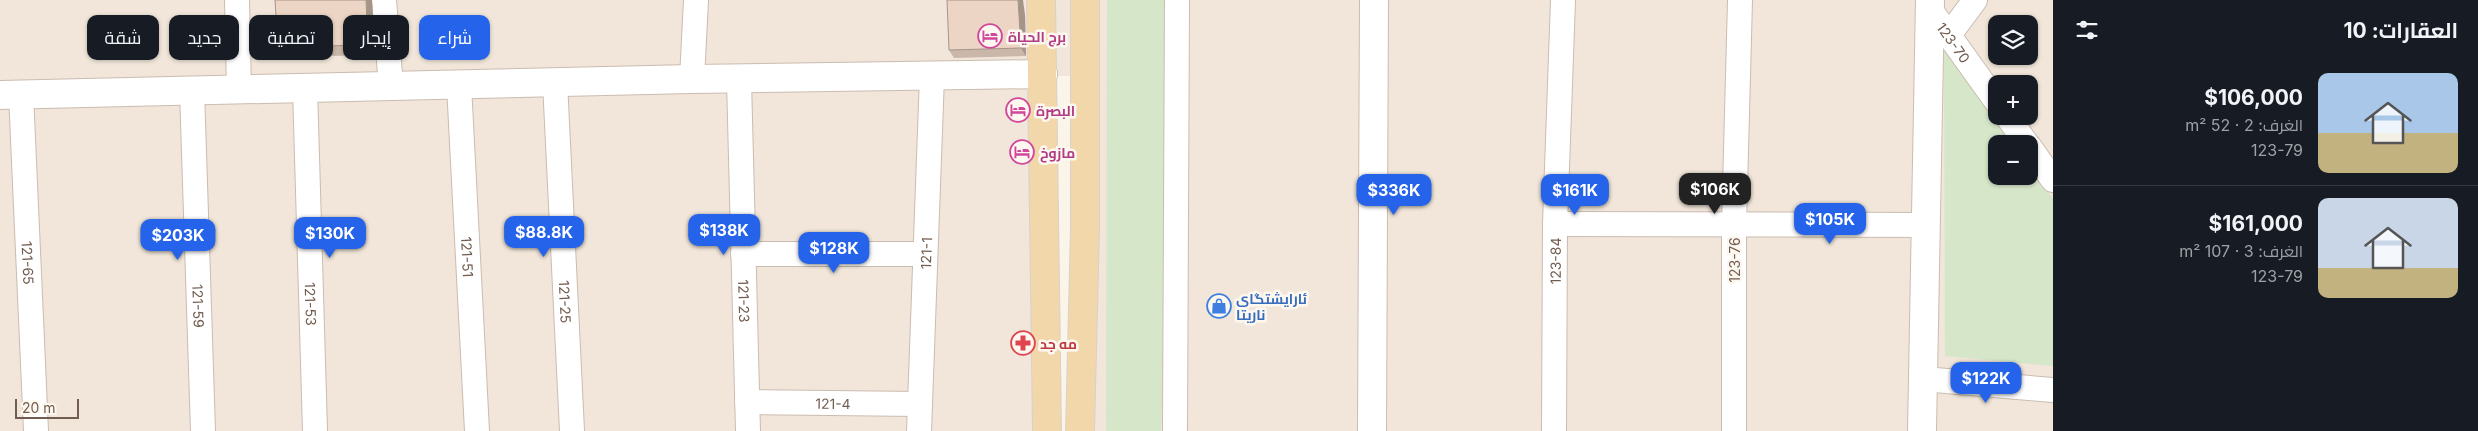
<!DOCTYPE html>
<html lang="ar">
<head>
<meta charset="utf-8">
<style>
	body { margin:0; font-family:Inter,Cairo,sans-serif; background:#242831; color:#f1f3f6; direction:rtl; height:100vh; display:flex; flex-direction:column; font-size:19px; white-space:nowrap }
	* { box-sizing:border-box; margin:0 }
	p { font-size:16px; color:#9ea1a6 }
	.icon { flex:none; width:28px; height:28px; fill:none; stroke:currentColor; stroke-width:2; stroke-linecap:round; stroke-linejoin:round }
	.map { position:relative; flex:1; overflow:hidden; direction:ltr }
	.drawer { display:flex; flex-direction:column; background:#171b24; width:425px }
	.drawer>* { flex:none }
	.guide { position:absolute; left:15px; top:15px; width:475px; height:45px; direction:rtl; display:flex; gap:10px }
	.fabs { position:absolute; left:1988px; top:15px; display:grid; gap:10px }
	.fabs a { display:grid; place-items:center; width:50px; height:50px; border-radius:10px; background:#171b24; box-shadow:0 1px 4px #0004; font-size:25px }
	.scale { position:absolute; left:15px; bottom:12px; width:64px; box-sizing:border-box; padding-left:5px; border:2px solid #725c50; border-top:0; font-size:14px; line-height:18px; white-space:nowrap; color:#725c50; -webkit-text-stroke:4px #fdf8ef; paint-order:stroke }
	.price { position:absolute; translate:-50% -42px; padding:0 11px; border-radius:10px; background:#2563eb; color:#fff; font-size:16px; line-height:32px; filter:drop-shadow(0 1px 2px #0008) }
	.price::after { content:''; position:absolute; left:50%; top:30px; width:15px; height:11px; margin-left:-8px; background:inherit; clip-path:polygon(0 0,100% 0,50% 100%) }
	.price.active { background:#222; color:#fff }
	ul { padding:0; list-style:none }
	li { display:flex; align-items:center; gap:15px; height:125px; padding:0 20px }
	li+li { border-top:1px solid #363941 }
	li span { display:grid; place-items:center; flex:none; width:140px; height:100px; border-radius:10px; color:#555 }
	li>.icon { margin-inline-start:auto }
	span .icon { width:60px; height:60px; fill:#fffc; stroke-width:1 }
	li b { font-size:21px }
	h2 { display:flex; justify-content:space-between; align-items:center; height:60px; padding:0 20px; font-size:21px }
	.chip { padding:0 18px; border-radius:10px; background:#171b24; box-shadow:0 1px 4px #0004; font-size:18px; line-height:45px }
	.chip.active { background:#2563eb; color:#fff }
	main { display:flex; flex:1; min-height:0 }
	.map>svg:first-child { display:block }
	.residential { fill:#f1e6d9; fill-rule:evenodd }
	.green { fill:#d5e6c9 }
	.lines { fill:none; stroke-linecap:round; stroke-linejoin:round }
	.minor-casing { stroke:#cbbcb0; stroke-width:26 }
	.tertiary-casing { stroke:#cbbcb0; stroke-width:30 }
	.primary-casing { stroke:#d8d1ce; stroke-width:30 }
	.minor { stroke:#fff; stroke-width:24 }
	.tertiary { stroke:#fff; stroke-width:28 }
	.primary { stroke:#f1d7aa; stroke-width:28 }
	.wall { fill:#cbb7a9 }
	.shaded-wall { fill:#a59589 }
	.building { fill:#ecd5c4; stroke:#a59589 }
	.labels { text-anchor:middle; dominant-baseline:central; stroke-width:5; stroke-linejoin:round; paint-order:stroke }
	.hotel-label { font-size:14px; font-weight:bold; fill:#b23c85; stroke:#fdf8ef; text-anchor:start }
	.street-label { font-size:14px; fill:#725c50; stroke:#fdf8ef }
	.shop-label { font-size:14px; font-weight:bold; fill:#366cbe; stroke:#fdf8ef; text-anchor:start }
	.health-label { font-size:14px; font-weight:bold; fill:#be3a42; stroke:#fdf8ef; text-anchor:start }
</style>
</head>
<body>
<main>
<section class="drawer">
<h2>العقارات: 10<svg class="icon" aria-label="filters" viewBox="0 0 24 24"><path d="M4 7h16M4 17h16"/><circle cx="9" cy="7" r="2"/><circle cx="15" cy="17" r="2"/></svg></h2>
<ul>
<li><span style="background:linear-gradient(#a9c7e8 60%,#c2b280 0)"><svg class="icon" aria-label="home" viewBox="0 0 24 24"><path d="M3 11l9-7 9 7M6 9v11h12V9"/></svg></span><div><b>$106,000</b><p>الغرف: 2 · 52 m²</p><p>123-79</p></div></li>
<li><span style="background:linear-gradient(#c9d6e8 70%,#c2b280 0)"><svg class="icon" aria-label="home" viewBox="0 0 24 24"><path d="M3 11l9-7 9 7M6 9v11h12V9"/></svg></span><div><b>$161,000</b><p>الغرف: 3 · 107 m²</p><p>123-79</p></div></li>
</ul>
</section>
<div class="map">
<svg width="2053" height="431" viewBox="0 0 2053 431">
	<rect width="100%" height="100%" fill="#faf4e9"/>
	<!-- residential -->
	<path class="residential" d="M0,0H2053V431H1071L1072,76H1030L1033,431H0ZM1996,24H2029V56H1996ZM1996,84H2029V116H1996ZM1996,144H2029V176H1996Z"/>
	<!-- green -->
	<path class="green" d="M1107,0H1169L1170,183L1161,431H1106Z
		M1944,47L2013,144H1996V176H2029V165L2053,199V366L1945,356Z"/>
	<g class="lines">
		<!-- minor casing -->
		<g class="minor-casing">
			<g id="minor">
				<path d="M237,0L239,89"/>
				<path d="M384,0L391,86"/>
				<path id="s1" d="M1930,9L1996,101"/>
				<path d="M1949,35L1975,0"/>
				<path d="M692,79L696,0"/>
				<path id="s2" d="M739,80L748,431"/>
				<path id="s3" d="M555,82L572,431"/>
				<path id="s4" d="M459,85L477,431"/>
				<path id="s5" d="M305,88L315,431"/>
				<path id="s6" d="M192,90L203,431"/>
				<path id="s7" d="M21,94L36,431"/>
				<path d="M2007,116L2027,144"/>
				<path d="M2029,146L2053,180"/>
				<path d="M1555,224L1926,225"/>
				<path d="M743,254H925"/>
				<path d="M1923,379L2053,390"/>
				<path id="s8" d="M747,402L920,404"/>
				<path id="s9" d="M919,431L932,76"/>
				<path d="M1175,431L1177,0"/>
				<path id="s10" d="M1554,431L1555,224L1563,0"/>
				<path d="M1734,431V226L1740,0"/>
			</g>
		</g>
		<!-- tertiary casing -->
		<g class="tertiary-casing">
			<path id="tertiary" d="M0,95L692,79L1043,74
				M1372,431L1374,0
				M1922,431L1930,0"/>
		</g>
		<!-- primary casing -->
		<g class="primary-casing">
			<path id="primary" d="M1041,0L1047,431
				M1080,431L1085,229V0"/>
		</g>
		<!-- minor -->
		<use href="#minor" class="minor"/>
		<!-- tertiary -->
		<use href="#tertiary" class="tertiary"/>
		<!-- primary -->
		<use href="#primary" class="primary"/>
	</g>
	<!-- wall -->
	<path class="wall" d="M372,0L375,55L285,57L278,47Z
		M1025,15L1026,56L954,58L949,50Z"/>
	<!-- shaded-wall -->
	<path class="shaded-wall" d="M366,0H372L375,55L368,45Z
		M1018,0H1023L1025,15L1026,56L1021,48Z"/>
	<!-- building -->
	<path class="building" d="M275,0H366L368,45L278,47Z
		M947,0H1018L1021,48L949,50Z"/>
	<!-- icons -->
	<defs>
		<g id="hotel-ring" transform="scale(1.25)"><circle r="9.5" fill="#fdf8ef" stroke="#d1479c" stroke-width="1.5"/><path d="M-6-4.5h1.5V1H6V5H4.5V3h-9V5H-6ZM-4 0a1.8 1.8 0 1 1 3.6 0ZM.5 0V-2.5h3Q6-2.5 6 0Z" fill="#d1479c"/></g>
		<g id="shop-ring" transform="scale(1.25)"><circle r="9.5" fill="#fdf8ef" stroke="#3f7fe0" stroke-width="1.5"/><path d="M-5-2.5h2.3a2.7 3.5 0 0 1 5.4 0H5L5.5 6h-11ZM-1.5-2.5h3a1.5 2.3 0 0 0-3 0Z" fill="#3f7fe0"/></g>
		<g id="pharmacy-ring" transform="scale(1.25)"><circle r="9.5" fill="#fdf8ef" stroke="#e0444e" stroke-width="1.5"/><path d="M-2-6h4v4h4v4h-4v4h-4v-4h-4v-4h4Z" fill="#e0444e"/></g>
	</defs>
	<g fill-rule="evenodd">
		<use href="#hotel-ring" x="990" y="36"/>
		<use href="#hotel-ring" x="1018" y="110"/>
		<use href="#hotel-ring" x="1022" y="152"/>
		<use href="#shop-ring" x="1219" y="306"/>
		<use href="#pharmacy-ring" x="1023" y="343"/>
	</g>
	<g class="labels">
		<!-- hotel labels -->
		<g class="hotel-label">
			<text x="1008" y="36">برج الحياة</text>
			<text x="1036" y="110">البصرة</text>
			<text x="1040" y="152">مازوخ</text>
		</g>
		<!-- street labels -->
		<g class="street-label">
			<text stroke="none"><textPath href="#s1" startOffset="41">123-70</textPath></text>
			<text stroke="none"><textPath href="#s9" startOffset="178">121-1</textPath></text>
			<text stroke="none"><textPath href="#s4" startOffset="172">121-51</textPath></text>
			<text stroke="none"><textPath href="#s10" startOffset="170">123-84</textPath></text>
			<text transform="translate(1734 260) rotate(-90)">123-76</text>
			<text stroke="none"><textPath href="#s7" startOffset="169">121-65</textPath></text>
			<text stroke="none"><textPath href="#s2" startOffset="221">121-23</textPath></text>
			<text stroke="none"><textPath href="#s3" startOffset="220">121-25</textPath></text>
			<text stroke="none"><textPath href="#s5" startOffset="216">121-53</textPath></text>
			<text stroke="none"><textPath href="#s6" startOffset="216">121-59</textPath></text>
			<text stroke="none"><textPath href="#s8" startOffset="86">121-4</textPath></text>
		</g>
		<!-- shop labels -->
		<g class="shop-label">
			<text x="1236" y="298">ئارایشتگای<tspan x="1236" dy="16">ناریتا</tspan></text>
		</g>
		<!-- health labels -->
		<g class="health-label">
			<text x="1040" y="343">مه جد</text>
		</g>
	</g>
</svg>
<div class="fabs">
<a><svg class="icon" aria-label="layers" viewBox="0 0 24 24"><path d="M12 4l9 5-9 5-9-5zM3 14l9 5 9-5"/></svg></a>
<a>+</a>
<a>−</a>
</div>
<div class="scale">20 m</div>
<b class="price active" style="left:1715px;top:215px">$106K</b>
<b class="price" style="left:1394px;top:216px">$336K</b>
<b class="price" style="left:1575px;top:216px">$161K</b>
<b class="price" style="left:1830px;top:245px">$105K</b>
<b class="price" style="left:724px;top:256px">$138K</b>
<b class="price" style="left:544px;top:258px">$88.8K</b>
<b class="price" style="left:330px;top:259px">$130K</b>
<b class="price" style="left:178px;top:261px">$203K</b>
<b class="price" style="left:834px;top:274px">$128K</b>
<b class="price" style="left:1986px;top:404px">$122K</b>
<div class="guide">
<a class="chip active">شراء</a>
<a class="chip">إيجار</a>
<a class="chip">تصفية</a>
<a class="chip">جديد</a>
<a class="chip">شقة</a>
</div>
</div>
</main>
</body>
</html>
